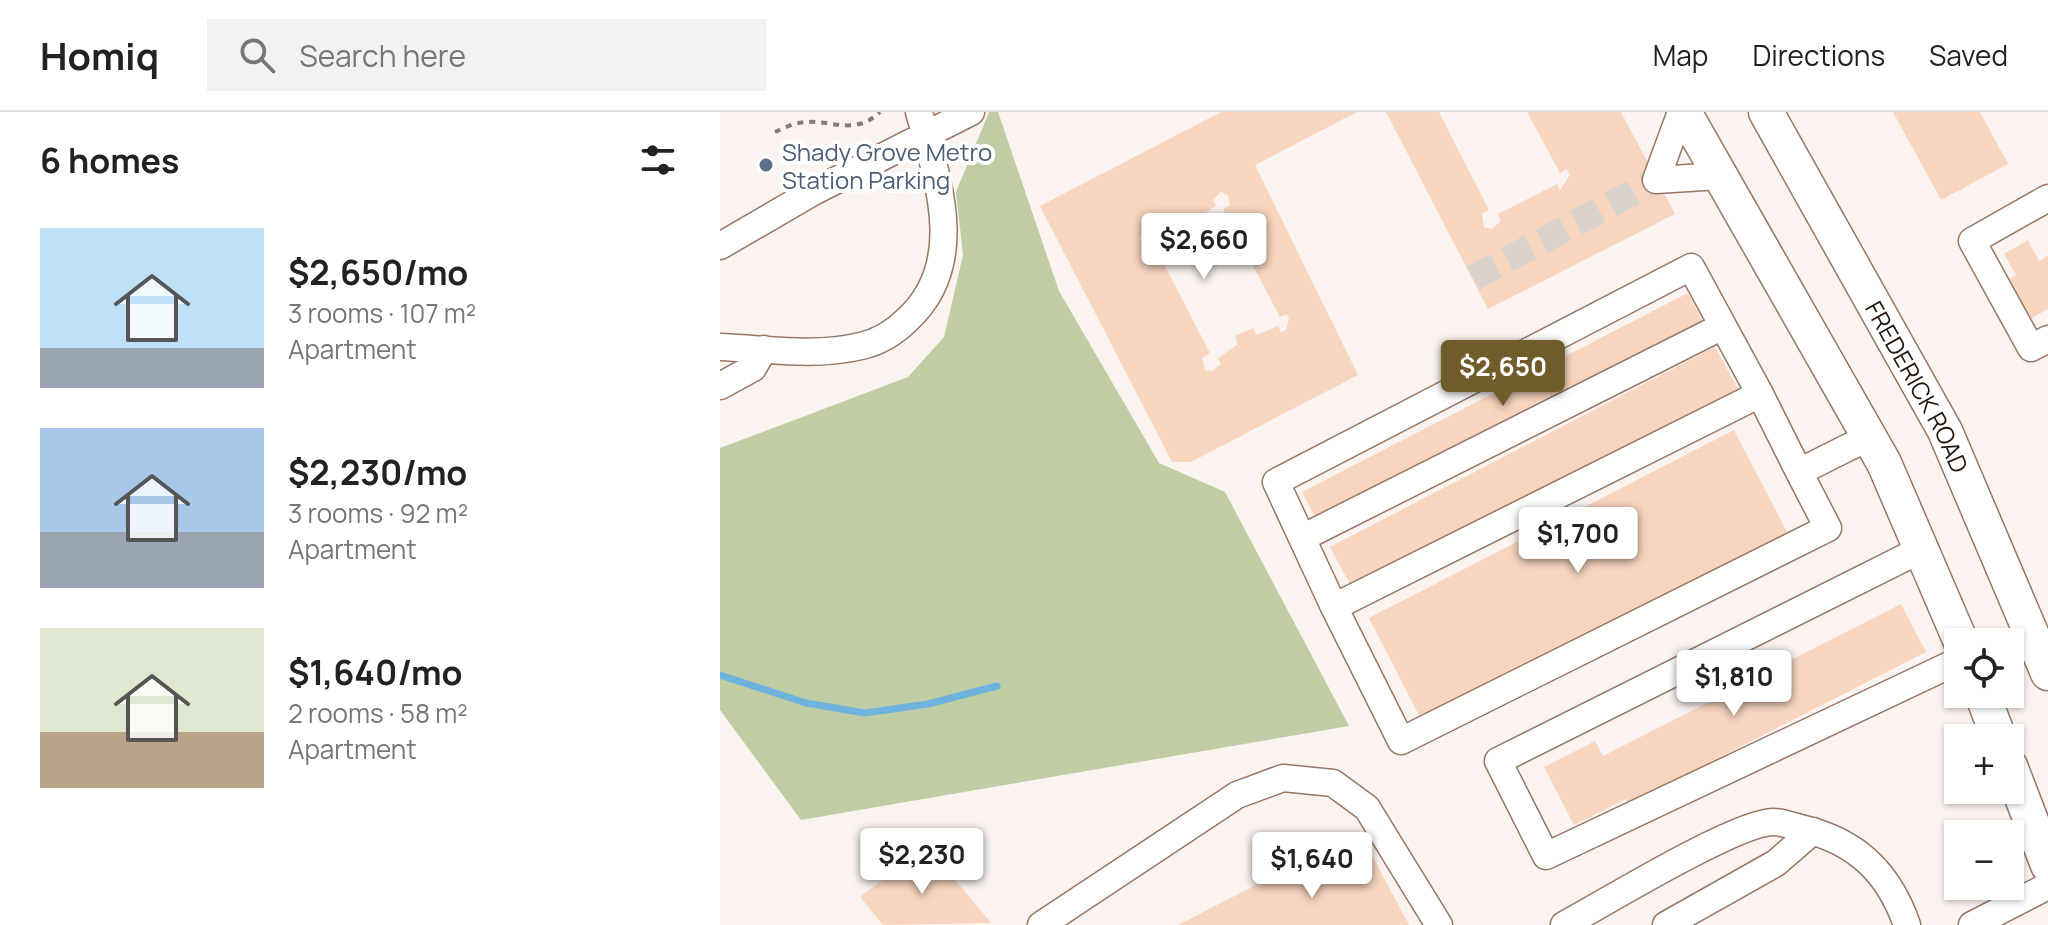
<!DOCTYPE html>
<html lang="en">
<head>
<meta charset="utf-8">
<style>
	body { margin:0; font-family:Manrope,sans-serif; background:#f2f2f2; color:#222; height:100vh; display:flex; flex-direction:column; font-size:30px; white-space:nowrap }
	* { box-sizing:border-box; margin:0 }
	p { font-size:26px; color:#767676 }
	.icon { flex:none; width:44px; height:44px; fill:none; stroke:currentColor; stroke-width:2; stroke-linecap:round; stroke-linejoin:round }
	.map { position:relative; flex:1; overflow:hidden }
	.sheet { display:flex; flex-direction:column; background:#fff; width:720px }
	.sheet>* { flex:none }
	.controls { position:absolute; left:1224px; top:516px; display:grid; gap:16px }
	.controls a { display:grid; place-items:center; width:80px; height:80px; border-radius:0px; background:#fff; box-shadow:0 2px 6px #0004; font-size:40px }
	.price { position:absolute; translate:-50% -68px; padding:0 18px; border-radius:8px; background:#fff; color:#222; font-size:26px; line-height:52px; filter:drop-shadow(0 2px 4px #0008) }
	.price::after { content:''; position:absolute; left:50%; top:48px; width:24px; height:18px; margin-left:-12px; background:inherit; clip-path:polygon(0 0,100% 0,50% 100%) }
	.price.on { background:#705b2a; color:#fff }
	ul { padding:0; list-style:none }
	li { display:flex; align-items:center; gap:24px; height:200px; padding:0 40px }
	li span { display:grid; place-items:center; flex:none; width:224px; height:160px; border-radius:0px; color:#555 }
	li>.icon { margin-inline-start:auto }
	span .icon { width:96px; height:96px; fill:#fffc; stroke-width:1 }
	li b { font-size:34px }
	h2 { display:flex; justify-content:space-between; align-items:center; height:96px; padding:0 40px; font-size:34px }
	header { display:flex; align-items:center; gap:48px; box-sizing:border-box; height:112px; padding:0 40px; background:#fff; border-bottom:2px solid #e0e0e0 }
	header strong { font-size:38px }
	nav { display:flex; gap:44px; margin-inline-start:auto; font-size:28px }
	.search { width:560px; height:72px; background:#f2f2f2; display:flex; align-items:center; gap:20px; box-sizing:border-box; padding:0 28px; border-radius:0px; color:#767676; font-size:30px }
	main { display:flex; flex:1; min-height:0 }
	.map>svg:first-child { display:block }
	.green { fill:#c0cda4 }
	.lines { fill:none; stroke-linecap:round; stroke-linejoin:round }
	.stream { stroke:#6db3dd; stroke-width:7 }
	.building { fill:#f7d5bf; fill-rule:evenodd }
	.minor-tunnel { stroke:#d9d2cd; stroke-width:26; stroke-dasharray:26 13; stroke-linecap:butt }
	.minor-casing { stroke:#977865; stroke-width:29 }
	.major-casing { stroke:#977865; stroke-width:37 }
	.path { stroke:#867c76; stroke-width:4; stroke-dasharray:6 6; stroke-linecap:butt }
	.minor { stroke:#fff; stroke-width:26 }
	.major { stroke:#fff; stroke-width:34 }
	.service-dot { fill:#5c6f8a; stroke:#fff; stroke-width:3 }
	.labels { text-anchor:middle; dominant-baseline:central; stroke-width:8; stroke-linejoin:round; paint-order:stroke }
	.service-label { font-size:24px; fill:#4e5e75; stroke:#fff; text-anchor:start }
	.street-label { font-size:24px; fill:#21150d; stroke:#fff }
</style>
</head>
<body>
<header>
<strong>Homiq</strong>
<div class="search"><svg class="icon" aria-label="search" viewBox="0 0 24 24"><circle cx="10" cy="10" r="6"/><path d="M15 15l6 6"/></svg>Search here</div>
<nav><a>Map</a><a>Directions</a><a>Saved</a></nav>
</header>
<main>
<section class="sheet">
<h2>6 homes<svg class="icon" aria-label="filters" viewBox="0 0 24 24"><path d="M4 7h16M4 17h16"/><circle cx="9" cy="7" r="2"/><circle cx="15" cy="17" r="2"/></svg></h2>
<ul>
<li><span style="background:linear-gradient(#bfe0f5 75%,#9aa5b1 0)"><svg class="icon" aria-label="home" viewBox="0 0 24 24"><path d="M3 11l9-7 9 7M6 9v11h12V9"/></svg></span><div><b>$2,650/mo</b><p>3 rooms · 107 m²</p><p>Apartment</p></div></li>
<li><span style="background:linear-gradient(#a9c7e8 65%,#9aa5b1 0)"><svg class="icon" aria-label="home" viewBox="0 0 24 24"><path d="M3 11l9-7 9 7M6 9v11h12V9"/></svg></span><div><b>$2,230/mo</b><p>3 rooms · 92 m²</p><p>Apartment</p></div></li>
<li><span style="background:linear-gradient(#dfe7d0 65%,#b9a48a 0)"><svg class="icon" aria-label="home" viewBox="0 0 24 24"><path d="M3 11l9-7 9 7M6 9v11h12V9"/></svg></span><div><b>$1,640/mo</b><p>2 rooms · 58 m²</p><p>Apartment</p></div></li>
</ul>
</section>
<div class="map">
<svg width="1328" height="813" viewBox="0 0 1328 813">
	<rect width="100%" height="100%" fill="#faf3ef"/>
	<!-- green -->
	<path class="green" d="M269,0H278L339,179L439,351L505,380L629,614L81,708L0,598V336L188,265L224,225L243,143L236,80Z"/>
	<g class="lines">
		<!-- stream -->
		<path class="stream" d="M0,563L86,591L145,601L208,592L277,574"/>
	</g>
	<!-- building -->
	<path class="building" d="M501,0H637L535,53L638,263L471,350H452L320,94ZM501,80L508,83L510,93L503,97L560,205L567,202L569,207L566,218L561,220L558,214L537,223L533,216L515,224L518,232L498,246L501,252L492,259L485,258L482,246L490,241L434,133L427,137L420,128L422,122L433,119L435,125L459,116L463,122L479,114L475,107L496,94L493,88Z
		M666,0H719L769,98L762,102L764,115L772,117L781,109L778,102L837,72L840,78L850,63L846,57L840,61L807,0H901L955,102L768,197Z
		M1173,0H1260L1288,52L1221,88Z
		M1308,128L1319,149L1328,144V197L1306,209L1283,169L1296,163L1284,142Z
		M968,181L984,212L598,411L582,380Z
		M995,235L1018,277L632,476L610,435Z
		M1014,318L1067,420L702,609L649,506Z
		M1181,492L1206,540L908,692L906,687L854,713L824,655L875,629L883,644Z
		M207,734L271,811L163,813L140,785Z
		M650,740L689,813H458L583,749L594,769Z"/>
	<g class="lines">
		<!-- minor-tunnel -->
		<path class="minor-tunnel" d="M753,166L936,68"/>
		<!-- minor casing -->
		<g class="minor-casing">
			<path id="minor" d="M961,0L936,68L1000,64
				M1328,86L1252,129L1311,236L1328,227
				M0,134L93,80L251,0
				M0,235C45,237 96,245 141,234C159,230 175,220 188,207C248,151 218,68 199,0
				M0,274L33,256L44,237
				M1079,360L1108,416L681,629L614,495L1040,282L1079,360L1149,325
				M582,426L1003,214
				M1202,437L778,649L826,744L1238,549
				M614,495L556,370L971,155L1040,282
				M321,813L517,683L563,666L613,671L647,696L719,813
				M844,813C883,792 1018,709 1054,710C1063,710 1075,715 1084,717C1137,730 1169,761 1187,813
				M946,813L1056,751L1093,719
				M1252,813L1328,774"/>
		</g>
		<!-- major casing -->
		<g class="major-casing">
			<g id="major">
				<path d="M964,0L1164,351L1241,530"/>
				<path id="s1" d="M1046,0L1225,319L1328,561"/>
				<path d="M1262,582L1279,626"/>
				<path d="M1290,654L1328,753"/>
			</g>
		</g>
		<!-- path -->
		<path class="path" d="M55,20C62,17 71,12 79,11C108,5 133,26 160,0"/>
		<!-- minor -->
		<use href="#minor" class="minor"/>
		<!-- major -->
		<use href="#major" class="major"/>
	</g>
	<!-- markers -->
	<circle class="service-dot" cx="46" cy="53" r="8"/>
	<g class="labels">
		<!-- service labels -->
		<g class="service-label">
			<text x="62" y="39">Shady Grove Metro<tspan x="62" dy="28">Station Parking</tspan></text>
		</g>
		<!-- street labels -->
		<g class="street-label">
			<text stroke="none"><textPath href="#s1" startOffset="314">FREDERICK ROAD</textPath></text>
		</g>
	</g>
</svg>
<div class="controls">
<a><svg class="icon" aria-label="locate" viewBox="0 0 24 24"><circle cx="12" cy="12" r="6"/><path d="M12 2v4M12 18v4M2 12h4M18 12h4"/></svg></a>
<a>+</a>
<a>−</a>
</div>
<b class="price" style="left:484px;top:169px">$2,660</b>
<b class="price on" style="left:783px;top:296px">$2,650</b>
<b class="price" style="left:858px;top:463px">$1,700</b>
<b class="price" style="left:1014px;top:606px">$1,810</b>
<b class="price" style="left:202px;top:784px">$2,230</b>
<b class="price" style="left:592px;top:788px">$1,640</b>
</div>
</main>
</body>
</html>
